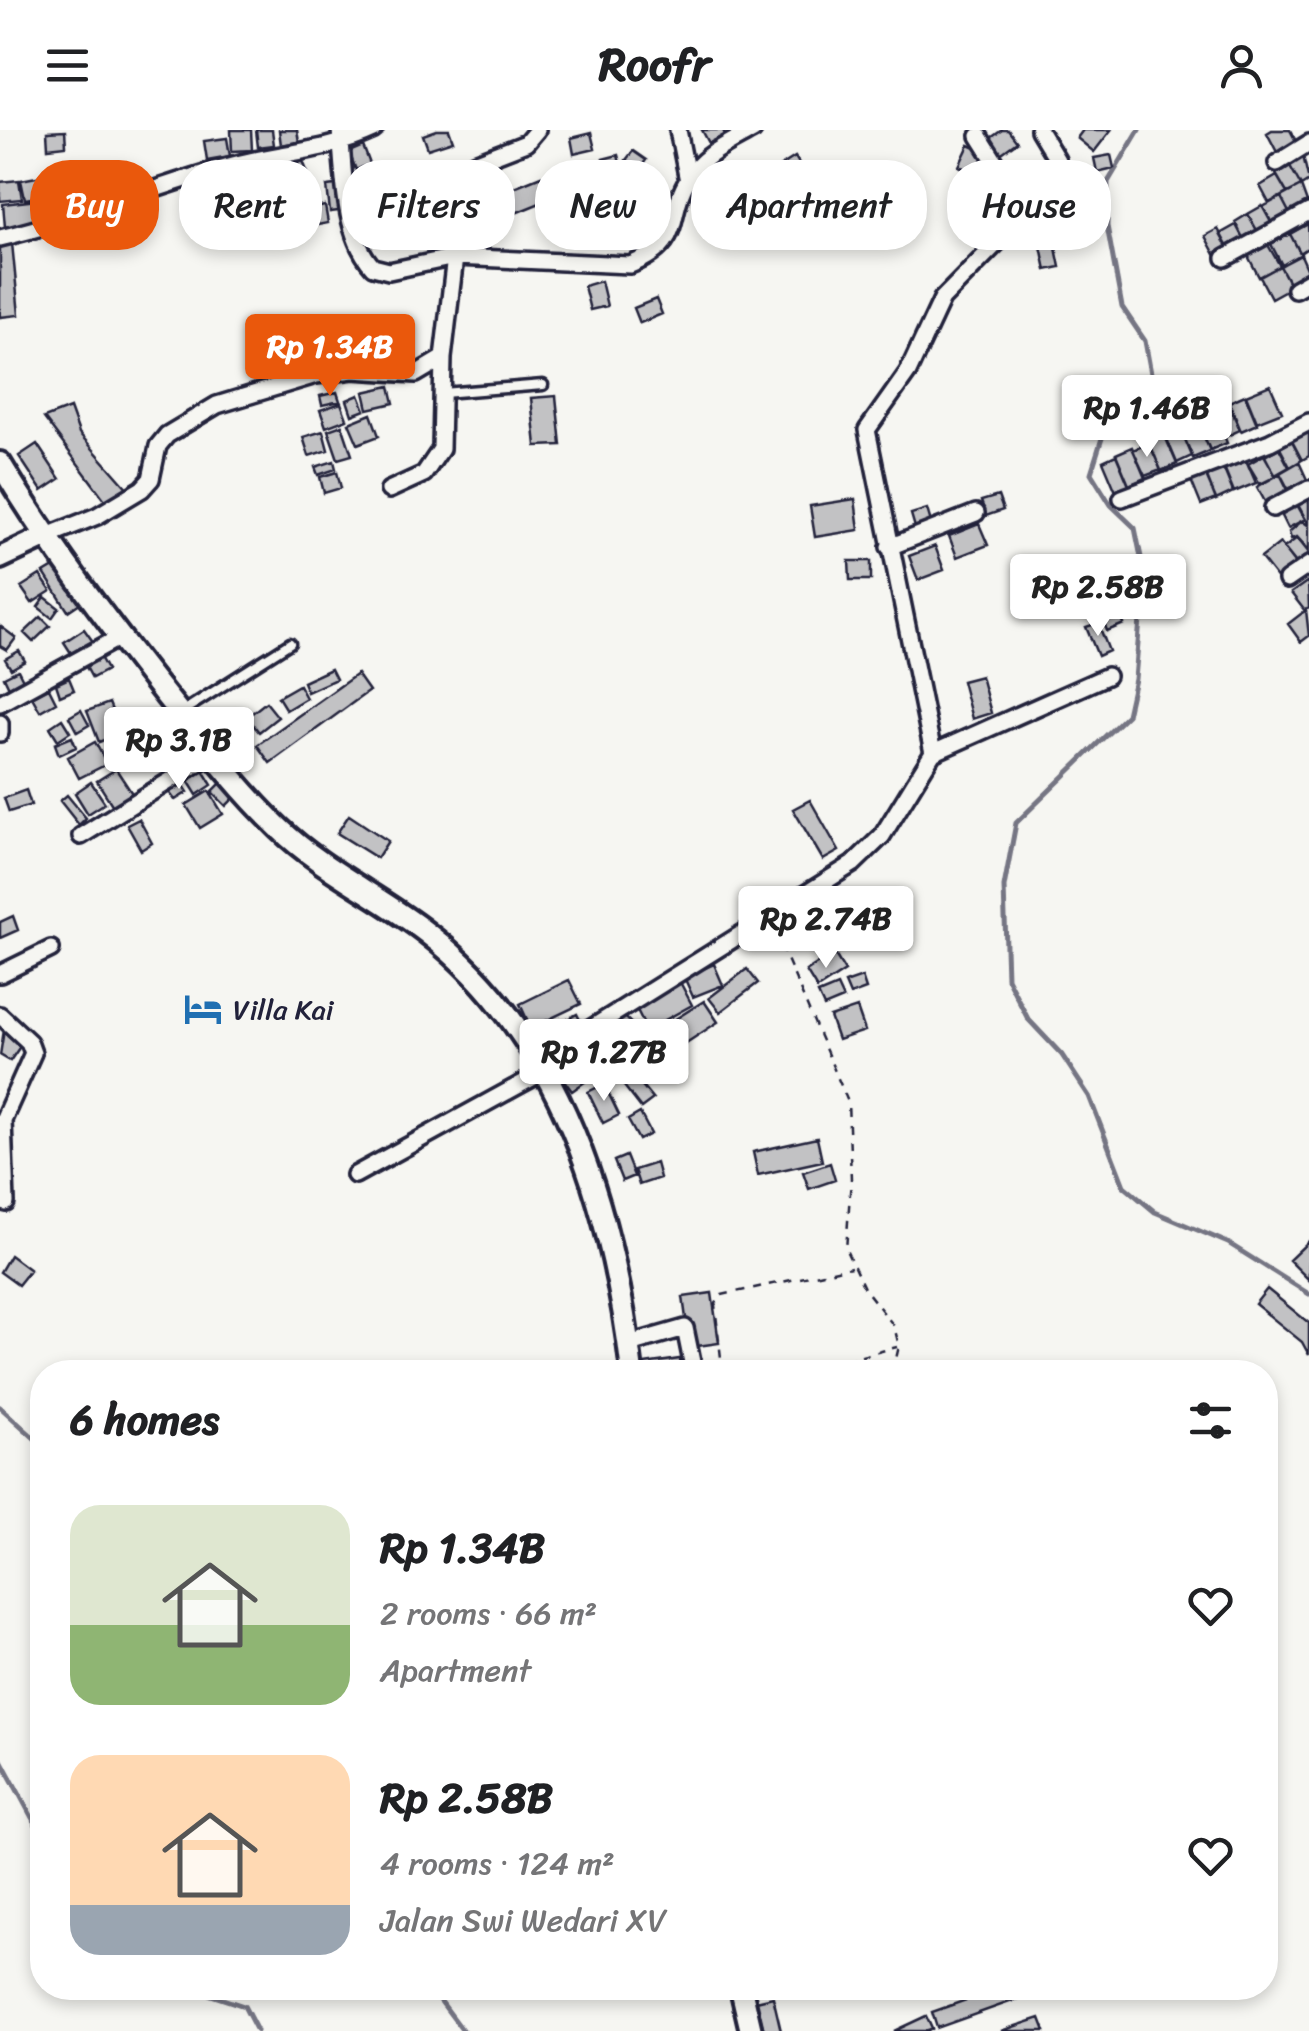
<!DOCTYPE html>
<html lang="en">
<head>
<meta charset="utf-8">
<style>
	body { margin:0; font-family:Sriracha,sans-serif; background:#f2f2f2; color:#202124; height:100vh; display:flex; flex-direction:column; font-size:38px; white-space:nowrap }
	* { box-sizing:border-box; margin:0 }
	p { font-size:32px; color:#757577 }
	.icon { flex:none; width:55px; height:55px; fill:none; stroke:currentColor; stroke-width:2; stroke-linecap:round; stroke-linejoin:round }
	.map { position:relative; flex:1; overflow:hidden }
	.panel { position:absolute; left:30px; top:1230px; width:1248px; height:640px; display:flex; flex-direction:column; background:#fff; border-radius:40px; box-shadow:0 5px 15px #0003 }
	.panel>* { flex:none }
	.banner { position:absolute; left:30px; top:30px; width:1250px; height:90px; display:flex; gap:20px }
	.price { position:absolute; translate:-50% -85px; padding:0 22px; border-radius:10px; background:#fff; color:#222; font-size:32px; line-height:65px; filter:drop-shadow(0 2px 5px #0008) }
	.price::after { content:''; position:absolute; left:50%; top:60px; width:30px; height:22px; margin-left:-15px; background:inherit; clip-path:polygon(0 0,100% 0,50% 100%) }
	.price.on { background:#ea580c; color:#fff }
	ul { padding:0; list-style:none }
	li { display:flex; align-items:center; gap:30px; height:250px; padding:0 40px }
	li span { display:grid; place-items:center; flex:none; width:280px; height:200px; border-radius:30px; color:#555 }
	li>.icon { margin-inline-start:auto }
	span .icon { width:120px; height:120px; fill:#fffc; stroke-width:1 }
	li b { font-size:42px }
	h2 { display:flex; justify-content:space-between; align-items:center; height:120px; padding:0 40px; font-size:42px }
	.tag { padding:0 35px; border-radius:40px; background:#fff; box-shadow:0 5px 15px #0003; font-size:35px; line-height:90px }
	.tag.on { background:#ea580c; color:#fff }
	header { display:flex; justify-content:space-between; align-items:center; height:130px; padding:0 40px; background:#fff; font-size:45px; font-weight:700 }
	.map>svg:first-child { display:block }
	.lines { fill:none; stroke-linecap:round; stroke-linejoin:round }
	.stream { stroke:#757583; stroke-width:5 }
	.building { fill:#c2c2c4; stroke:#22223b; stroke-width:2.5 }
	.lane-casing { stroke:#22223b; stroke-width:15 }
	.street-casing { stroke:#22223b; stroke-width:22 }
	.secondary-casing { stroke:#22223b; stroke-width:28 }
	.path { stroke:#22223b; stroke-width:2.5; stroke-dasharray:8 8; stroke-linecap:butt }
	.lane { stroke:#f6f6f2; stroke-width:8 }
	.street { stroke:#f6f6f2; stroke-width:15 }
	.secondary { stroke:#f6f6f2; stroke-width:20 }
	.labels { text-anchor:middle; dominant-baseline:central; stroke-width:8; stroke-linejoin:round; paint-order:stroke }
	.poi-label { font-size:28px; fill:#22223b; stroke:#f6f6f2; text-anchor:start }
</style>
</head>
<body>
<header><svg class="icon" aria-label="menu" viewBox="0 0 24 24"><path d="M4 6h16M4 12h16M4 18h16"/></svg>Roofr<svg class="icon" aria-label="person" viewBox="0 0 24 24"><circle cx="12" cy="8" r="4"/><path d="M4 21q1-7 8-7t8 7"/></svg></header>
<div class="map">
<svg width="1309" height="1901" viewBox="0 0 1309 1901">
	<rect width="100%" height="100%" fill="#f6f6f2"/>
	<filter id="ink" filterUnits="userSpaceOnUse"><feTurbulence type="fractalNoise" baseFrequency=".01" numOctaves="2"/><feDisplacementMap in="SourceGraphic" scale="20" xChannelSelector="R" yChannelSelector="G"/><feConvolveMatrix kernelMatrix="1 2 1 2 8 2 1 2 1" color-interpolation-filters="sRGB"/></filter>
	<g filter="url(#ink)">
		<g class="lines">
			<!-- stream -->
			<path class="stream" d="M1139,0L1108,52L1107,96L1122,177L1145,211L1152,249L1103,305L1091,343L1111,375L1135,398L1144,442L1135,549L1127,585L1016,693L1004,757L1007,848L1028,889L1062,925L1089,966L1124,1056L1155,1082L1228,1113L1309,1164
				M0,1277L42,1315
				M0,1628L42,1706
				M190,1858L244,1876L257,1901
				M431,1858L463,1901"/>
		</g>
		<!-- building -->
		<path class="building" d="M231,0H251L252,20L232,21Z
			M256,0H272L274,15L258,17Z
			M279,0H297L299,12L281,15Z
			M437,0H449L453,11L428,19L423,5Z
			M702,0H723L725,5L709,13Z
			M1002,0H1008L1017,12L999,25L988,10Z
			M1083,0H1111L1094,22L1077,8Z
			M1272,0H1290L1298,15L1279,26L1267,3Z
			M65,1L66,16L48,18L47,2Z
			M591,3L595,19L574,24L571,8Z
			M227,8L230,26L207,30L204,11Z
			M969,15L985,22L976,43L959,36Z
			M363,16L370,34L356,40L349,22Z
			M633,21L646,30L639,40L626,30Z
			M618,25L621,37L606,41L603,29Z
			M1111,25L1114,38L1097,42L1094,28Z
			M1303,26L1309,51L1301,56L1289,34Z
			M795,27L820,67L800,79L790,62L758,82L743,60Z
			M303,31L309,46L292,53L286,39Z
			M1290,36L1301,56L1287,63L1276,44Z
			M90,37L92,50L77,53L75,40Z
			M70,43L72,56L57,59L54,46Z
			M264,43L267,53L250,59L247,49Z
			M287,43L288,55L270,56L269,44Z
			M585,44H608L607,62H585Z
			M47,45L50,65L25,69L21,50Z
			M541,46L550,69L508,86L499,63Z
			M1277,46L1287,63L1269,73L1260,56Z
			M19,50L22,69L0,71V52Z
			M309,53L312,67L291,71L288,57Z
			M336,55L339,81L330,82L327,56Z
			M1301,56L1309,78L1292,88L1281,67Z
			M268,57L273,73L256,78L251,62Z
			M76,61L81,85L61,89L56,65Z
			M494,62L500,83L462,94L456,74Z
			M1281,67L1292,88L1275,98L1263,77Z
			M232,69L235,84L213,89L210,74Z
			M37,70L40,92L5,97L3,74Z
			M325,76L328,93L302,98L299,81Z
			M1262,76L1273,96L1259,104L1248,84Z
			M286,79L289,97L267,101L263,84Z
			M1248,84L1259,104L1245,112L1235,92Z
			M1308,94L1309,117L1300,123L1290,104Z
			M1236,95L1245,112L1229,120L1220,104Z
			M1218,99L1230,121L1217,128L1205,106Z
			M1290,104L1301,124L1282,135L1271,114Z
			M12,113L19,185L0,187V115Z
			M1055,113L1060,137L1046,140L1041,116Z
			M1268,115L1280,136L1259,147L1248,126Z
			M1301,125L1309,143L1290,154L1280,136Z
			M1280,136L1291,157L1271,168L1260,147Z
			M601,151L607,176L590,180L584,156Z
			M656,169L662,184L640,193L634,178Z
			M1270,255L1282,282L1257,292L1246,265Z
			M390,256L394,273L368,279L364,262Z
			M337,262L340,271L322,275L320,266Z
			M359,265L365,280L352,285L347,270Z
			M1245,265L1257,294L1241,301L1229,272Z
			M556,266L561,315L536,316L531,268Z
			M1228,272L1240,300L1225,307L1213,279Z
			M341,273L347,289L326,297L320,280Z
			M70,278L79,303L129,360L108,374L44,288Z
			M1213,278L1227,313L1210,320L1195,285Z
			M371,284L379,306L358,314L349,293Z
			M1196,288L1210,321L1193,328L1179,295Z
			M342,295L352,325L338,329L328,300Z
			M1179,295L1192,326L1177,333L1164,302Z
			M1309,299V326L1302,330L1291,309Z
			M323,301L328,320L309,326L303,307Z
			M1164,304L1177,334L1161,341L1149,311Z
			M1292,311L1302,330L1290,337L1280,318Z
			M1149,313L1161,340L1145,346L1133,320Z
			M37,314L60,349L42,361L19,326Z
			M1132,317L1145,348L1129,355L1116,324Z
			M1279,318L1289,337L1275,345L1265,326Z
			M1242,321L1256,353L1234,362L1221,330Z
			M1116,325L1130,358L1117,364L1103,331Z
			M1264,325L1276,346L1260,354L1248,334Z
			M1220,330L1233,362L1216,370L1203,337Z
			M334,331L336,339L318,345L315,337Z
			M1299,332L1309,354L1291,364L1280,343Z
			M1202,337L1216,369L1201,375L1188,343Z
			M337,342L341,358L324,363L320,347Z
			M1280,344L1291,366L1269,379L1257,357Z
			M998,366L1003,380L986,386L981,371Z
			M1309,367V395L1297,373Z
			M855,369L859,400L815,407L810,376Z
			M1296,373L1305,389L1288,398L1280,382Z
			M927,379L932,396L916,401L911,384Z
			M1302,391L1309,396V420L1297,407L1291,409L1289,402Z
			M979,394L988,415L957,427L949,406Z
			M1297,408L1309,423L1296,433L1284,418Z
			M1280,413L1298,436L1279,451L1261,428Z
			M935,416L944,440L918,450L909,426Z
			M849,431H871V450H850Z
			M59,434L83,471L68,481L44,443Z
			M40,445L51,461L32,473L21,457Z
			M1308,451L1309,478L1305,481L1291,463Z
			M45,467L59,478L52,488L38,477Z
			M1118,478L1124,494L1107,501L1101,484Z
			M1306,480L1309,506L1301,512L1288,494Z
			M41,487L50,496L33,512L24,503Z
			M1098,493L1109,521L1098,526L1086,497Z
			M0,496L16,508L7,520L0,516Z
			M84,499L94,513L73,526L64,512Z
			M19,521L25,531L11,539L5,529Z
			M100,527L107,540L92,548L85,535Z
			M331,539L336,549L307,562L303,552Z
			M18,540L25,554L11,562L4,547Z
			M357,544L369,561L270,633L257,615Z
			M981,546L991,583L972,589L962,551Z
			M69,548L74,560L60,566L56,554Z
			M299,555L306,568L286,580L278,567Z
			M49,558L56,572L40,581L32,567Z
			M266,572L278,587L259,602L247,587Z
			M109,573L121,603L99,612L87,581Z
			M81,580L89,595L77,602L69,587Z
			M62,589L70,602L58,610L50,597Z
			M72,607L76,617L59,625L55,614Z
			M95,612L107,634L79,648L68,627Z
			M116,639L135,668L116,681L97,651Z
			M202,639L212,655L197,665L187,649Z
			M223,651L237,665L226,676L212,662Z
			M91,652L105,673L88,684L75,663Z
			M182,653L188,662L175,670L169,662Z
			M26,660L31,675L9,682L4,668Z
			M209,661L223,684L200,698L186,675Z
			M67,665L86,688L79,695L60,671Z
			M810,670L839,721L823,730L793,679Z
			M349,685L388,711L377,728L337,703Z
			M139,689L152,713L141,720L127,695Z
			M13,786L18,800L0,808V792Z
			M834,823L845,841L817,859L806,841Z
			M714,834L723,855L693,867L684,847Z
			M747,839L758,853L720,882L709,868Z
			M862,847L866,859L850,865L845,853Z
			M569,850L581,874L531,898L520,874Z
			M680,852L692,875L647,900L635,876Z
			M837,856L843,869L824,877L818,864Z
			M704,871L718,892L680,917L666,895Z
			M857,878L865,901L838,910L830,887Z
			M577,884L585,900L570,907L562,892Z
			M624,886L643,906L620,928L601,907Z
			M557,892L565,908L547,917L539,901Z
			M4,900L23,912L10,931L0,925Z
			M594,903L615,934L601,943L580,912Z
			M575,917L596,944L572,961L552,934Z
			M635,947L653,969L641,978L624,956Z
			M604,954L619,985L603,993L588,962Z
			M640,983L651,1004L639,1010L628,990Z
			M817,1008L822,1031L758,1045L753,1022Z
			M626,1026L634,1046L622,1051L614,1031Z
			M656,1033L660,1048L639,1055L634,1040Z
			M830,1033L835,1050L809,1059L803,1042Z
			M1309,1111V1150L1289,1130Z
			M10,1125L30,1140L18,1155L0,1142Z
			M1267,1159L1309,1193V1225L1302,1212L1255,1174Z
			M712,1163L719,1213L690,1217L683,1167Z
			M680,1229L682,1242H645L644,1234Z
			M1000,1858H1017L1021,1868L937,1898L932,1882Z
			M773,1867L781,1901H764L756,1871Z
			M926,1886L932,1899L928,1901H894Z
			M1040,1888L1045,1901H1001Z"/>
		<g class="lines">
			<!-- lane casing -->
			<g class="lane-casing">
				<path id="lane" d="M443,263L543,255
					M180,583L290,513"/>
			</g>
			<!-- street casing -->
			<g class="street-casing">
				<path id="street" d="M340,0C344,42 343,105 373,137L389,141L455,127L630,135C690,111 662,82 694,41C709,22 732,12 753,0
					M678,0L688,51
					M979,6L1026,81
					M1277,33L1309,13
					M350,81L526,13L537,0
					M0,108C83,89 159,53 241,33C287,22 331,20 374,0
					M1225,128L1309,82
					M1295,159L1309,151
					M389,360L424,344L441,319L443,228L455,127
					M1122,368L1270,312L1309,292
					M1273,378L1309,359
					M47,406L97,386L142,359L151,349L158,316L167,305L217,275L316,245L353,240L416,244L443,228
					M889,417L976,383
					M1287,450L1309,435
					M0,573L120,507
					M0,593V603
					M933,623L1107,546
					M81,706L213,624
					M0,844L51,819
					M0,885L29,912L33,923L3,990L6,1073
					M539,931L853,734L882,706L933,623L867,300L908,242L942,169L1054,55L1057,30L1039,0
					M355,1045L543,942
					M629,1214L685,1198L694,1242"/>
			</g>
			<!-- secondary casing -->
			<g class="secondary-casing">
				<path id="secondary" d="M0,333C49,415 107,491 166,566C202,611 237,658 279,698C322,740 380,766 427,803C562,907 613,1080 632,1242
					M0,428L47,406
					M741,1858L751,1901"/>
			</g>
			<!-- path -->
			<path class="path" d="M775,801L848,972L851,1049L846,1120L864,1158L894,1196L899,1216L893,1242
				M717,1242L721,1228L715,1175L722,1165L851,1137
				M799,1242L897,1217"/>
			<!-- lane -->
			<use href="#lane" class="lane"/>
			<!-- street -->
			<use href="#street" class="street"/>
			<!-- secondary -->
			<use href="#secondary" class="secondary"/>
		</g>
	</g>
	<!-- icons -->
	<defs>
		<g id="hotel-bare" transform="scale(3)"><path d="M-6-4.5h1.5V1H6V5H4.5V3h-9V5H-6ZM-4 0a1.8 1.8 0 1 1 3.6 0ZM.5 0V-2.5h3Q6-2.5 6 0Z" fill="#1f6fb2" stroke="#f6f6f2" stroke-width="2.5" paint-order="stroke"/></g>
	</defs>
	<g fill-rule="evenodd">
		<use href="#hotel-bare" x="203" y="879"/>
	</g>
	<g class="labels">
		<!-- poi labels -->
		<g class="poi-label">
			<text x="233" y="879">Villa Kai</text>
		</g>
	</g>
</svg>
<b class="price on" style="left:330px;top:269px">Rp 1.34B</b>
<b class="price" style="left:1147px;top:330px">Rp 1.46B</b>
<b class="price" style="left:1098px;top:509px">Rp 2.58B</b>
<b class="price" style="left:179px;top:662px">Rp 3.1B</b>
<b class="price" style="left:826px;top:841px">Rp 2.74B</b>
<b class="price" style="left:604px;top:974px">Rp 1.27B</b>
<div class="banner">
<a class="tag on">Buy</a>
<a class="tag">Rent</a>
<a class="tag">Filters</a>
<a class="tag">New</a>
<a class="tag">Apartment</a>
<a class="tag">House</a>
</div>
<section class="panel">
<h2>6 homes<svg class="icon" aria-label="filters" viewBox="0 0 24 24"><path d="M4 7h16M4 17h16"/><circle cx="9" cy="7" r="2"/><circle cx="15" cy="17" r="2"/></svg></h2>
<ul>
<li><span style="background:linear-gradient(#dfe7d0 60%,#8fb573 0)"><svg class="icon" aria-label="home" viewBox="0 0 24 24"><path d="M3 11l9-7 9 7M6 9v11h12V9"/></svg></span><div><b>Rp 1.34B</b><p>2 rooms · 66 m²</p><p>Apartment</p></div><svg class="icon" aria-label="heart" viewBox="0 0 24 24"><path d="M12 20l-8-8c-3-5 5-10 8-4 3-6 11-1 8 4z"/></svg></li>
<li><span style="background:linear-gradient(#ffd9b3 75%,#9aa5b1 0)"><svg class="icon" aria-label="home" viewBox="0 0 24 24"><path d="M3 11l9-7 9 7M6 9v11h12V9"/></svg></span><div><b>Rp 2.58B</b><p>4 rooms · 124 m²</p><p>Jalan Swi Wedari XV</p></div><svg class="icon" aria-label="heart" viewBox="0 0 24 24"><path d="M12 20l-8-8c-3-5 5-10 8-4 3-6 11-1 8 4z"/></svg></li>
</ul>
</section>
</div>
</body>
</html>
